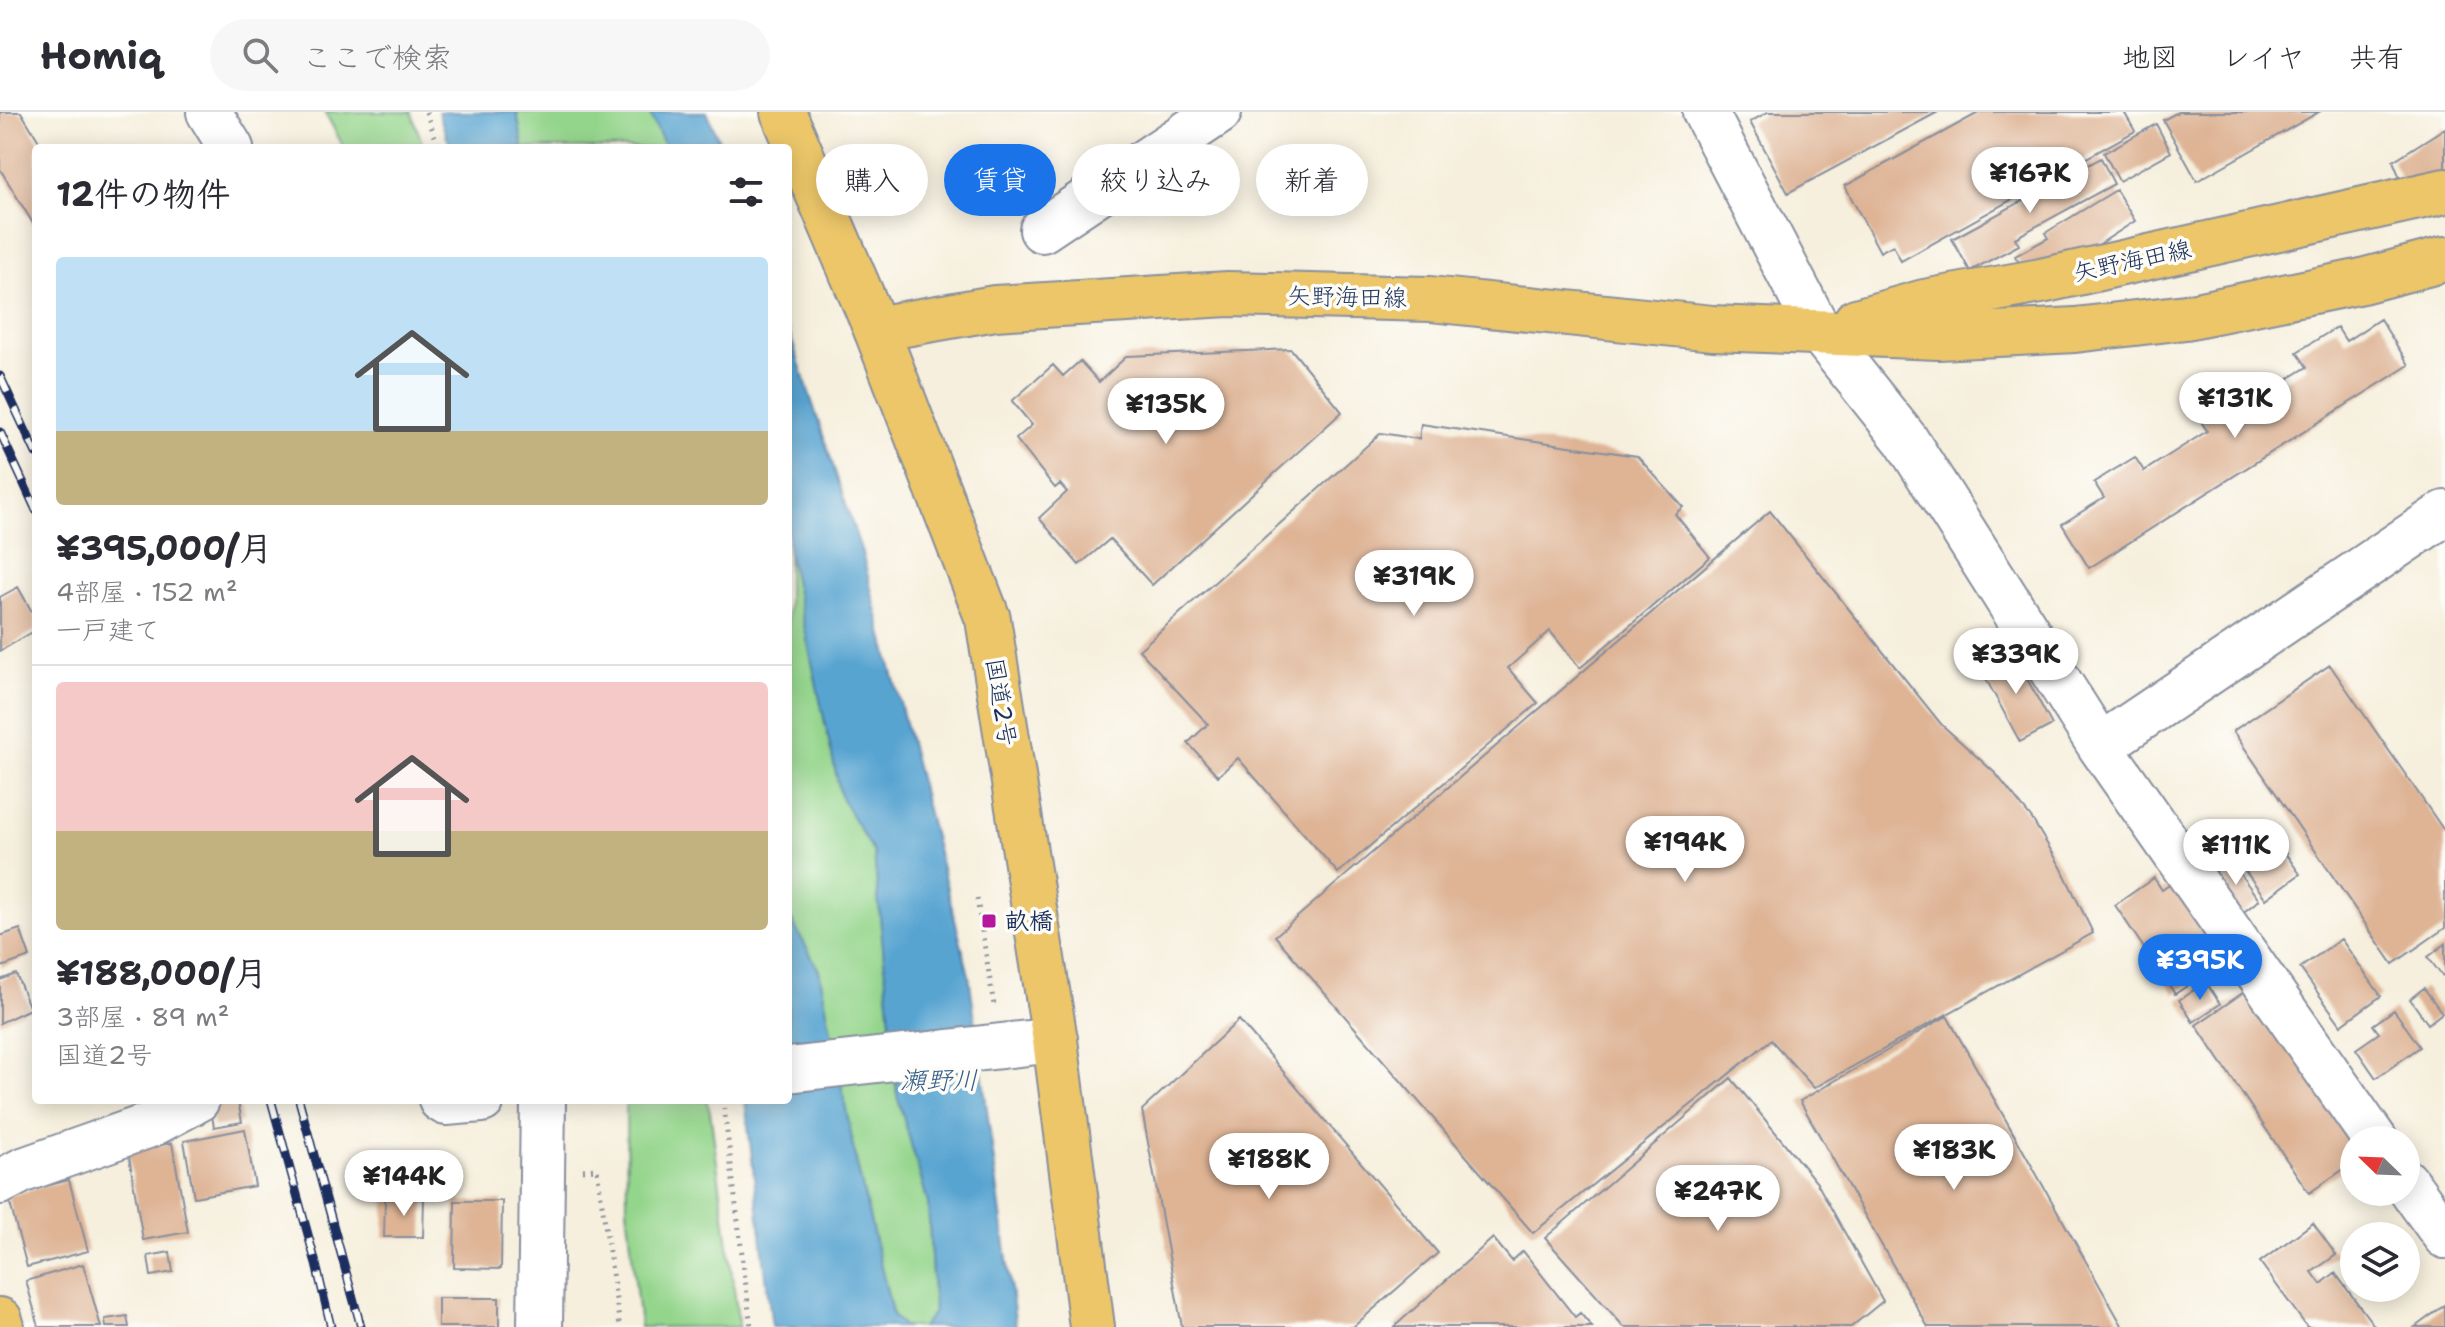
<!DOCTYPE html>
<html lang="ja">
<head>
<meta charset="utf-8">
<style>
	body { margin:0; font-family:"Shantell Sans","Klee One",sans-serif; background:#f7f7f7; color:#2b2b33; height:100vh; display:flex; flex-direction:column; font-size:30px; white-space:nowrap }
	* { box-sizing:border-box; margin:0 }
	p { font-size:26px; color:#7c7c81 }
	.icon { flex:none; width:44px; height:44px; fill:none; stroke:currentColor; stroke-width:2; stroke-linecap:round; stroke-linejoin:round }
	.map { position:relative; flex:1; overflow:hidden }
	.details { position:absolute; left:32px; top:32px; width:760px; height:960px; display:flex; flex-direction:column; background:#fff; border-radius:8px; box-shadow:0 4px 20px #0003 }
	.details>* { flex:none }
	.banner { position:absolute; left:816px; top:32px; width:760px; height:72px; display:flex; gap:16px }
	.needle { width:52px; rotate:293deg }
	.buttons { position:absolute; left:2340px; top:1014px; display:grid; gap:16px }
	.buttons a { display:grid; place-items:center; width:80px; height:80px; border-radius:50%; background:#fff; box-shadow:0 4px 20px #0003; font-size:40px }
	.price { position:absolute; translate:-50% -68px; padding:0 18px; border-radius:28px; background:#fff; color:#222; font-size:26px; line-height:52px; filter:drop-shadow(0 2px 4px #0008) }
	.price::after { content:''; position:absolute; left:50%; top:48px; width:24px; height:18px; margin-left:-12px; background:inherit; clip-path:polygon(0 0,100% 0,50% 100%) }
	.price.active { background:#1a73e8; color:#fff }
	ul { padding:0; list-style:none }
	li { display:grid; align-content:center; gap:16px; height:424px; padding:0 24px }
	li+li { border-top:2px solid #e1e1e2 }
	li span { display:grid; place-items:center; height:248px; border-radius:8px; color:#555 }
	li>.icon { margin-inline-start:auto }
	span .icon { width:144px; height:144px; fill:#fffc; stroke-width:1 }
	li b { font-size:34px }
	h2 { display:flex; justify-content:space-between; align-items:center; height:96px; padding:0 24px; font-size:34px }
	.tag { padding:0 28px; border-radius:36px; background:#fff; box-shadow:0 4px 20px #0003; font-size:28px; line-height:72px }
	.tag.active { background:#1a73e8; color:#fff }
	header { display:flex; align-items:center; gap:48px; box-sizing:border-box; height:112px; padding:0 40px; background:#fff; border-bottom:2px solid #e1e1e2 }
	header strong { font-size:38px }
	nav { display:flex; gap:44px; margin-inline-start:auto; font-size:28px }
	.search { width:560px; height:72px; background:#f7f7f7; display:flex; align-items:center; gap:20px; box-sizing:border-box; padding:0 28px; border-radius:44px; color:#7c7c81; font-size:30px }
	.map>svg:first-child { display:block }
	.green { fill:#94d58c; stroke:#588275; stroke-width:2 }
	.water { fill:#59a4d1; stroke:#3a6a98; stroke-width:2 }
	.building { fill:#deb495 }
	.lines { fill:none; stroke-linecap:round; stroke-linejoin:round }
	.minor-casing { stroke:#888f9e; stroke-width:48 }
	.major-casing { stroke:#888f9e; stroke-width:48 }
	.highway-casing { stroke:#888f9e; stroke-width:48 }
	.path { stroke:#888f9e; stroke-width:5; stroke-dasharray:2 6; stroke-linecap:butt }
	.minor { stroke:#fff; stroke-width:44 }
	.major { stroke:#ecc669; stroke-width:44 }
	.highway { stroke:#ecc669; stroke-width:44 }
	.rail-casing { stroke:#1b2f5e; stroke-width:9 }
	.rail { stroke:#fdfcf7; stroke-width:6; stroke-dasharray:18; stroke-linecap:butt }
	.poi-dot { fill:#b5179e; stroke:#fdfcf7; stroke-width:3 }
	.labels { text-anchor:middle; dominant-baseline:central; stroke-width:7; stroke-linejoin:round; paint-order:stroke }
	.street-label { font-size:24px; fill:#1b2f5e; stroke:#fdfcf7 }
	.poi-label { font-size:24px; font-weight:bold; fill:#1b2f5e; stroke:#fdfcf7; text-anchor:start }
	.water-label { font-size:26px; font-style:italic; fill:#345e8c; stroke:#fdfcf7 }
</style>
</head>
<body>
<header>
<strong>Homiq</strong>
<div class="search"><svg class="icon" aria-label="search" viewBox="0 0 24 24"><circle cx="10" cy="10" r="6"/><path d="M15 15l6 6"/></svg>ここで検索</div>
<nav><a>地図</a><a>レイヤ</a><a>共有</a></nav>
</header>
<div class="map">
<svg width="2445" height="1215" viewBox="0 0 2445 1215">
	<rect width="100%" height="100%" fill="#fdfcf7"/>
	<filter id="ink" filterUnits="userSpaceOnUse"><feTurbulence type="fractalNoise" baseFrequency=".0125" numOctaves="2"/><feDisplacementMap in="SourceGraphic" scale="16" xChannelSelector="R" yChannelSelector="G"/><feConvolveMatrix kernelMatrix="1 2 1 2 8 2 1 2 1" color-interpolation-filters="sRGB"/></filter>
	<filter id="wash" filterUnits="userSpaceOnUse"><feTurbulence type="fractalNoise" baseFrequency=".006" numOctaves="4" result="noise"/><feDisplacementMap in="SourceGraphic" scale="32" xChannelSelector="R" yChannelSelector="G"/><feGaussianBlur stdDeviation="1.8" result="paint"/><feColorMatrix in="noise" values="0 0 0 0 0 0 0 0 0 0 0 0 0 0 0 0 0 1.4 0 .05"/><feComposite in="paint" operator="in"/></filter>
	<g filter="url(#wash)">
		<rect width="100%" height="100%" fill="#f6efdd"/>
		<!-- green -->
		<path class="green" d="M325,0H411L424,36H344Z
			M517,0H649L666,36H523Z
			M788,439L841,685L874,741L897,983L928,1091L934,1200L922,1215H905L893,1205L857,1053L819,858L788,802Z
			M626,988H706L710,999L739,1215H640L627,1096Z"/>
		<!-- water -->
		<path class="water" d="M438,0H517L523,36H451Z
			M649,0H707L722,36H666Z
			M788,217L862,441L969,863L1016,1215H922L934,1200L928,1091L897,983L874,741L841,685L788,439Z
			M788,802L819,858L857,1053L893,1205L905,1215H772L745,988H788Z"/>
		<g id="blocks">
			<!-- building -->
			<path class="building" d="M0,0H21L43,36H36L34,113L0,57Z
				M1768,0H1938L1788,81L1750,10Z
				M1980,0H2124L2135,19L1901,149L1893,133L1880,140L1845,74Z
				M2178,0H2319L2197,69L2163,8Z
				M2156,12L2171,40L2119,69L2104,41Z
				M2445,16V60L2404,76L2393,49Z
				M2101,46L2114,72L2015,126L2019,133L1970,159L1952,127Z
				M2116,78L2135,109L2081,144L2022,155L2015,144L2048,126L2045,121Z
				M2380,207L2409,253L2089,456L2062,412L2104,386L2094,370L2135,345L2144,359L2207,319L2197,303L2237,278L2246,293L2307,255L2297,240L2337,215L2346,229Z
				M1291,237L1342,300L1152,473L1110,427L1079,453L1039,406L1067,380L1060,372L1055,376L1016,327L1032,313L1012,289L1053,253L1063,264L1080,249L1099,270L1127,244Z
				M1421,312L1637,344L1683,395L1675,402L1710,445L1580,556L1550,519L1508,556L1538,591L1338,761L1238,646L1218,664L1188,631L1208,612L1139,538L1381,321L1419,327Z
				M1770,399L1941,612L1996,662L2032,707L2061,755L2093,821L1814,976L1771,928L1533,1121L1275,824Z
				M18,475L36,507V518L0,539V485Z
				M2012,539L2052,613L2020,630L1980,556Z
				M2330,553L2445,720V816L2393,852L2233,619Z
				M2270,720L2300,762L2266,787L2235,745Z
				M2230,748L2259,788L2241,802L2212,762Z
				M2154,766L2162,778L2178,767L2230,845L2175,882L2115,793Z
				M20,817L30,845L1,855L0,824Z
				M2341,827L2381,884L2341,913L2300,856Z
				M2445,832V862L2442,864L2428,845Z
				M16,862L30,897L0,911V868Z
				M2206,870L2220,892L2193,910L2179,888Z
				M2253,874L2354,1028V1050L2309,1081L2196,913Z
				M2424,876L2442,901L2428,912L2410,887Z
				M2394,898L2420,935L2376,966L2356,937L2379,921L2373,913Z
				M1947,904L2123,1215H1928L1800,989Z
				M1239,908L1438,1141L1353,1215H1182L1142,998Z
				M1731,966L1817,1071L1883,1189L1851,1215H1624L1545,1126Z
				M238,989L242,1010L214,1015L210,993Z
				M245,1017L255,1074L194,1085L184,1029Z
				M172,1031L188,1120L143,1128L128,1038Z
				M69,1068L88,1139L27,1155L8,1084Z
				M385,1087H424L423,1125H384Z
				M455,1089H502L501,1157L454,1156Z
				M2313,1111L2336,1143L2312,1160L2321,1172L2335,1161L2375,1215H2307L2260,1150Z
				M1493,1126L1512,1149L1523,1139L1575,1205L1580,1201L1592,1215H1394Z
				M170,1140L173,1160L151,1164L148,1144Z
				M83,1152L101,1215H39L26,1169Z
				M438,1186H499V1215H438Z
				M2445,1193V1215H2415Z
				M127,1204L129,1215H106L105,1207Z"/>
		</g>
	</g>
	<g filter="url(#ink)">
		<use href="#blocks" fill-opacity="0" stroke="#888f9e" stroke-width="2"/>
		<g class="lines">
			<!-- minor casing -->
			<g class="minor-casing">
				<path id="minor" d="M209,0L231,36
					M1705,0L1819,219L1906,328L2100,634L2375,1028
					M1042,118L1219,0
					M2100,634L2445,401
					M788,958L1055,928
					M441,988L446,991L482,988
					M0,1070L23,1058L150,1013L197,988
					M2406,1070L2445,1124
					M540,1215L543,988"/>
			</g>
			<!-- major casing -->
			<g class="major-casing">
				<path id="major" d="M1856,209L1924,190L2041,169L2445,79
					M876,217L995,196L1228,182L1430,187L1713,216L1938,225L2075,218L2186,205L2362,169L2445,147
					M0,1208L2,1215"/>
			</g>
			<!-- highway casing -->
			<g class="highway-casing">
				<path id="highway" d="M783,0L876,217L988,507L1055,928L1092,1215"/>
			</g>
			<!-- path -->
			<path class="path" d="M426,0L439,36
				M977,787L994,893
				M723,988L751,1215
				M583,1058L597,1057L620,1215"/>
			<!-- minor -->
			<use href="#minor" class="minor"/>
			<!-- major -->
			<use href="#major" class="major"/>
			<!-- highway -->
			<use href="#highway" class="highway"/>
			<!-- rail casing -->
			<g class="rail-casing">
				<path id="rail" d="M0,264L36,341
					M0,320L36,398
					M271,988L315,1148L331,1215
					M299,988L361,1215"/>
			</g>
			<!-- rail -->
			<use href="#rail" class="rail"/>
		</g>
	</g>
	<!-- markers -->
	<rect class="poi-dot" x="981" y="801" width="16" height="16" rx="4"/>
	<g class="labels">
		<!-- street labels -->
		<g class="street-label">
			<text transform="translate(2132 149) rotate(-12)">矢野海田線</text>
			<text transform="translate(1347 185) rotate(1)">矢野海田線</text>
			<text transform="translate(1001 590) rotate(81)">国道2号</text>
		</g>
		<!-- poi labels -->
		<g class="poi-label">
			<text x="1005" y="809">畝橋</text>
		</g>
		<!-- water labels -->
		<g class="water-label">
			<text x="939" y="967">瀬野川</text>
		</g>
	</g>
</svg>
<div class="buttons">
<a><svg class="needle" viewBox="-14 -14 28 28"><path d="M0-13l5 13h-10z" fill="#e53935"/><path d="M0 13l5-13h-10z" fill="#7c7c81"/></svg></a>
<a><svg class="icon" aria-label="layers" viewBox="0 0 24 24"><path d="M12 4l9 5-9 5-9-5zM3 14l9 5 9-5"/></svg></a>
</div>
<b class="price" style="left:2030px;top:103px">¥167K</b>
<b class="price" style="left:2235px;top:328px">¥131K</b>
<b class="price" style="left:1166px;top:334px">¥135K</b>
<b class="price" style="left:1414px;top:506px">¥319K</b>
<b class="price" style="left:2016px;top:584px">¥339K</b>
<b class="price" style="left:1685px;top:772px">¥194K</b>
<b class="price" style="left:2236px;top:775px">¥111K</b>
<b class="price active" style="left:2200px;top:890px">¥395K</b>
<b class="price" style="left:1954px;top:1080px">¥183K</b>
<b class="price" style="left:1269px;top:1089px">¥188K</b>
<b class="price" style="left:404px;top:1106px">¥144K</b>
<b class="price" style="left:1718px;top:1121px">¥247K</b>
<div class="banner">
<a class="tag">購入</a>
<a class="tag active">賃貸</a>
<a class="tag">絞り込み</a>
<a class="tag">新着</a>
</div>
<section class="details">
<h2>12件の物件<svg class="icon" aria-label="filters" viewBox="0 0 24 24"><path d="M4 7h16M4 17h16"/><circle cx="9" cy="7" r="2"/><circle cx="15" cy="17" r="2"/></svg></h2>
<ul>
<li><span style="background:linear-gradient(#bfe0f5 70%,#c2b280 0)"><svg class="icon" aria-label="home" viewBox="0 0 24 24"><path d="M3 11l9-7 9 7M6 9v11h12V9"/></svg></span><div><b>¥395,000/月</b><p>4部屋 · 152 m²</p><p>一戸建て</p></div></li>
<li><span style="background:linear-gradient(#f6c9c9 60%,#c2b280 0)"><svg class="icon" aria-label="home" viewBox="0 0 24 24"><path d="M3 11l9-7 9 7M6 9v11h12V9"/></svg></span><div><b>¥188,000/月</b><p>3部屋 · 89 m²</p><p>国道2号</p></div></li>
</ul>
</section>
</div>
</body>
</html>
